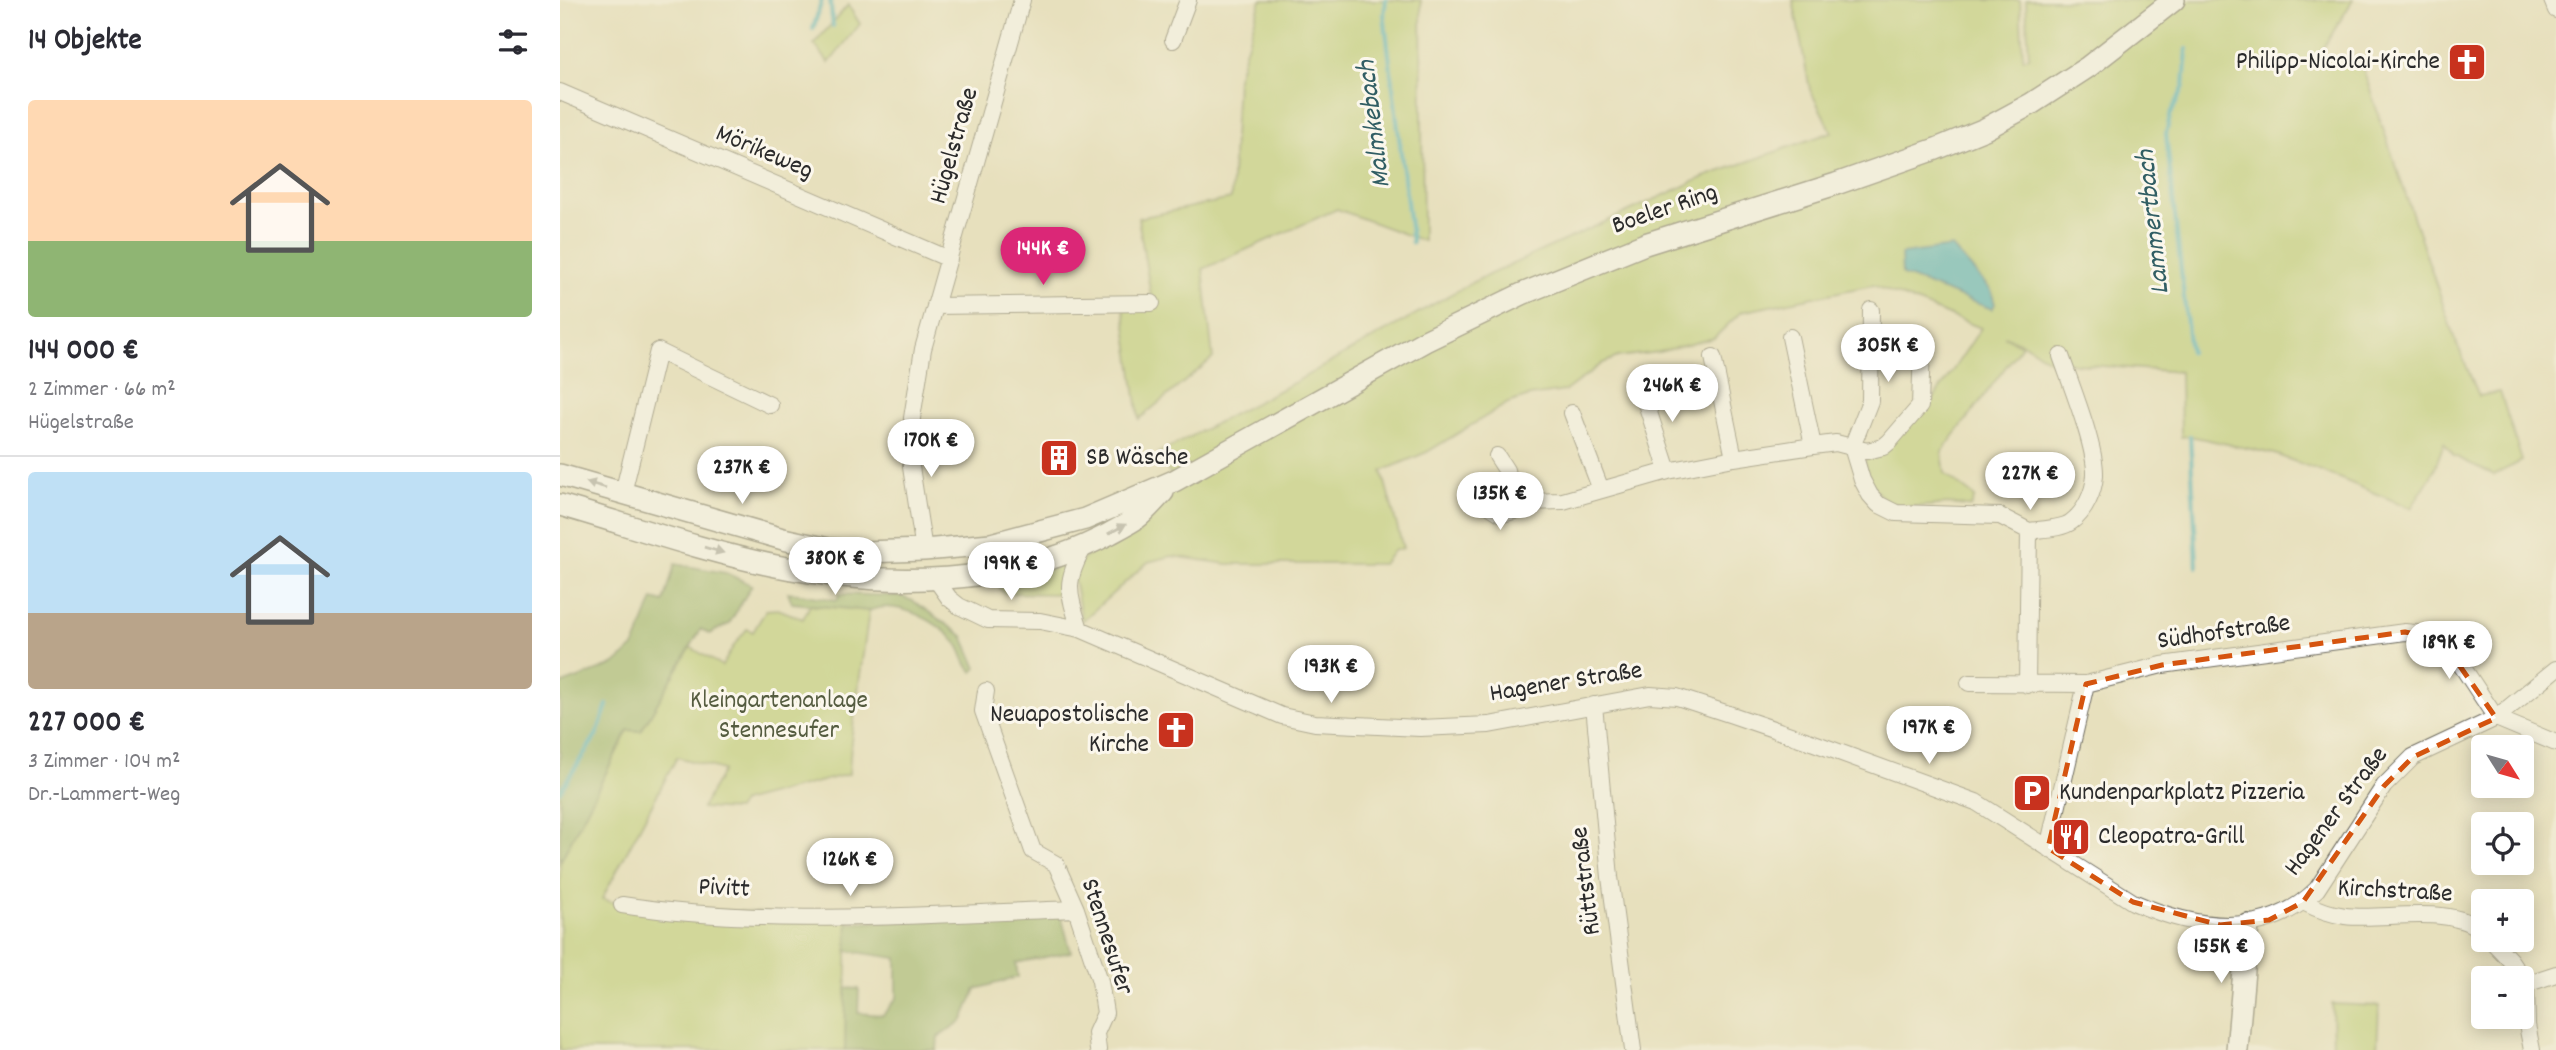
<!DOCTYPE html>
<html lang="de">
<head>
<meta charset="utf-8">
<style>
	body { margin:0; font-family:Dekko,sans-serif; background:#f2f2f3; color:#2b2b33; height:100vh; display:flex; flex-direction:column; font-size:26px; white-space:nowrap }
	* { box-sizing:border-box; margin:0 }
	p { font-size:23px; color:#7c7c81 }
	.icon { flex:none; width:38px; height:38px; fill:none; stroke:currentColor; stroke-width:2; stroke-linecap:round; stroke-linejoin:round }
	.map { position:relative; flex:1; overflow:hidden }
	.panel { display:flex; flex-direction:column; background:#fff; width:560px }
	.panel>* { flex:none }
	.needle { width:46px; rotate:127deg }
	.tools { position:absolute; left:1911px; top:735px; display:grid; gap:14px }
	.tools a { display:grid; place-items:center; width:63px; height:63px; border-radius:7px; background:#fff; box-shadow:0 4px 18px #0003; font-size:35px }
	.price { position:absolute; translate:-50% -60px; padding:0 16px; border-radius:24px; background:#fff; color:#222; font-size:23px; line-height:46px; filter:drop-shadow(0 2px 4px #0008) }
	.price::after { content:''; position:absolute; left:50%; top:42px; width:21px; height:16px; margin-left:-10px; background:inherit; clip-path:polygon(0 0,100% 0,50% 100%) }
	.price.on { background:#db2777; color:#fff }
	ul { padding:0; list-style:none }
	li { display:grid; align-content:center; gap:14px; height:371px; padding:0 28px }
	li+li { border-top:2px solid #e1e1e2 }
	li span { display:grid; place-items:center; height:217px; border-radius:7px; color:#555 }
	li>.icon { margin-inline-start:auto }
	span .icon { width:126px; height:126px; fill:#fffc; stroke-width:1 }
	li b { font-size:30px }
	h2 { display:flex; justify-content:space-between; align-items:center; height:84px; padding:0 28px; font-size:30px }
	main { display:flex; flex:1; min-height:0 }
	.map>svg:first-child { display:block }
	.green { fill:#b8cd70; stroke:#727c4e; stroke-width:2 }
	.forest { fill:#92b062; stroke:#5e6e46; stroke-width:2 }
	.water { fill:#3baaba; stroke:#336a72; stroke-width:2 }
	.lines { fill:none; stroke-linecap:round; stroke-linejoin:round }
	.stream { stroke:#3baaba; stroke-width:4.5 }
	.street-casing { stroke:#6d6a5e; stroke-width:18 }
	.secondary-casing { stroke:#6d6a5e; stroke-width:24 }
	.street { stroke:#fff; stroke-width:16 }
	.secondary { stroke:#fff; stroke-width:21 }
	.oneway { fill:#a0a0a0 }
	.marked { fill:none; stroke:#d5540f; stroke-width:5; stroke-dasharray:14 9; stroke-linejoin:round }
	.labels { text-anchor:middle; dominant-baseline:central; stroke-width:6; stroke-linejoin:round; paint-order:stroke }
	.poi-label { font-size:26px; fill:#2b2b2b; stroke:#fbf7ec; text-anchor:start }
	.street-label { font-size:26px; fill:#2b2b2b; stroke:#fbf7ec }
	.park-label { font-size:26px; fill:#555c40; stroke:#fbf7ec }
	.water-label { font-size:28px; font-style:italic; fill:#315e64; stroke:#fbf7ec }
</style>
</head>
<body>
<main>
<section class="panel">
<h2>14 Objekte<svg class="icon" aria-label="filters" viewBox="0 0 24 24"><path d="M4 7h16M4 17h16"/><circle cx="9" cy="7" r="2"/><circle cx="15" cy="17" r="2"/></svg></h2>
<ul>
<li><span style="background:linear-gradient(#ffd9b3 65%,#8fb573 0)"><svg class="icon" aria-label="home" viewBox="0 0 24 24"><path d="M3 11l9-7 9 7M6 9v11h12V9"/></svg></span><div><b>144 000 €</b><p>2 Zimmer · 66 m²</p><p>Hügelstraße</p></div></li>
<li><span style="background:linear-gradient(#bfe0f5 65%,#b9a48a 0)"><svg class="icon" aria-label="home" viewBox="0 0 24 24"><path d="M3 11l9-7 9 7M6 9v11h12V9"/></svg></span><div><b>227 000 €</b><p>3 Zimmer · 104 m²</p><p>Dr.-Lammert-Weg</p></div></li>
</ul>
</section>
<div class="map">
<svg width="1996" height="1050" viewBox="0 0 1996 1050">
	<rect width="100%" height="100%" fill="#fbf7ec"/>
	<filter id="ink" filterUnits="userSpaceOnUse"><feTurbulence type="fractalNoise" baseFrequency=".0143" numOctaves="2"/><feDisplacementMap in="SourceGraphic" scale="14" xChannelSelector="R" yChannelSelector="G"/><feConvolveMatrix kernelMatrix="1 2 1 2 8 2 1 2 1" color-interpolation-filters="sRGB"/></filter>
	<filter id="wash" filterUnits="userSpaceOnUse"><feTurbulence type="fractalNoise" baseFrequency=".00686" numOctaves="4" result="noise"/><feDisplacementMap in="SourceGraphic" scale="28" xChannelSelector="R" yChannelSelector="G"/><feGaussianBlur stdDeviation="1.57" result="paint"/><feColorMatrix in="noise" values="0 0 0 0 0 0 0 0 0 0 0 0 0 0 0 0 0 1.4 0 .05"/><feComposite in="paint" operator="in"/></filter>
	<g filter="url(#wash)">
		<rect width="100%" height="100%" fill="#e7e0bd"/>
		<!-- green -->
		<path class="green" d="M701,0H861L863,241L777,209L643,269L653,358L579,419L563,304L592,302L578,218L671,199L677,78Z
			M1233,0H1460L1463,59L1469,57L1466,0H1793L1755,61L1799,57L1894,337L1919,396L1940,392L1962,461L1934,475L1894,456L1884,443L1873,473L1851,508L1764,472L1714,454L1630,436L1621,437L1620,372L1516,364L1488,359L1462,343L1444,336L1462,345L1382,452L1385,474L1415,497L1411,507C1400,505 1388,503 1377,505C1350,508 1324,510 1310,481C1307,474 1305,468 1305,460L1364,413L1421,328L1313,285L1181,312L1154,338L1099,352L1058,357L1043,363L1005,391L970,396L948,403L867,452L822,471L843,548L833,551L823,564H667L612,556L588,562L522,621L512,569L614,482L599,453L735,382L913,282L1144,177L1272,132L1250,90Z
			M288,5L300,24L269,63L254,44Z
			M502,566L504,567L503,594L444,593L440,589L438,583Z
			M250,605L309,611L291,741L289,774L182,802L177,810L142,808L163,770L117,757L42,899L62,905L288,917L285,1050H0V862L68,730L81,731L130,647L162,666L175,644L187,629L193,632L206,610L218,609L243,619Z
			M1772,1004L1819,1006L1817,1050H1773Z"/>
		<!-- forest -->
		<path class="forest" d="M115,564L166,573L192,585L169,624L149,634L141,629L81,731L68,730L0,862V685L55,664L74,647L93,599L104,602Z
			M228,592L277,600L279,594L340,596L353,601L403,636L417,668L413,672C404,666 404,653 397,644C380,622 336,598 309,611L232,603Z
			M501,915L511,952L456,963L458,977L416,989L403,1020L378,1037L377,1050H285L286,988L299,989L298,1013L323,1015L337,998V958L287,951L288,923Z"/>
		<!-- water -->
		<path class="water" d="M1392,247L1431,290L1435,304L1432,309L1342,275L1341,254Z"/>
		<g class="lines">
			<!-- stream -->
			<path class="stream" d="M270,0L273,26
				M826,0L824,14L852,243
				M253,29L262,0
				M1627,49L1624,86L1610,116L1606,134L1630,352
				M1630,436L1637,567
				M0,791L37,734L47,705"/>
		</g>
	</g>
	<g filter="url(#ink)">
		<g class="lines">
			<!-- street casing -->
			<g class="street-casing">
				<path id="street" d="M1992,0L1996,10
					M613,40L628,0
					M0,92L389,259
					M375,306L592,303
					M1311,310L1310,401L1292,447L1302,480L1310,495L1318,504L1336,513L1440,516L1469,531
					M1230,337L1253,446
					M1153,357L1174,458
					M1081,388L1108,471
					M1012,413L1041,490
					M937,456L946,470L948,479L958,488L966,502L954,511L942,514L931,507L927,496L935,484L948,479
					M63,493L98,351L210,405
					M966,502L1003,501L1108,471L1174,458L1253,446L1276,443L1307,451L1323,447L1329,442L1360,406L1362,345
					M364,550L351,467L352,418L363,349L462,0
					M375,578L389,598L399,606L428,620L480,621L520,629L722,716L755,723L860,728L929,725L1090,695L1117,697L1172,715L1254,743L1416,802L1573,902C1635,929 1705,941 1757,889L1824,786L1853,757L1936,718L1996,669
					M520,629C508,592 504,582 524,547
					M1409,683L1526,684
					M1467,685L1469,531C1480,529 1502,529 1511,522C1525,512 1534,492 1535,475C1536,447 1511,385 1501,356
					M426,691L423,711L473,851L496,864L516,909L540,981L545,1013L536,1033L538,1050
					M1034,705L1050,877L1073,1050
					M1936,718L1996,743
					M1488,848L1526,684L1602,665L1845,632C1864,634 1876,634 1890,648L1936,718
					M1743,902C1757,909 1769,914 1785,916C1825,921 1891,903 1923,932
					M62,905C208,928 369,914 516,909
					M1931,940L1950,960L1966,984L1996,974
					M1966,984L1967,1025L1972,1050"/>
			</g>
			<!-- secondary casing -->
			<g class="secondary-casing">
				<path id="secondary" d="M0,475L223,539L269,549L304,552L364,550L431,544L525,519L614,481L865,341L962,294L1085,244L1276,184L1376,149L1425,129L1471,104L1528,67L1614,0
					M0,505C72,526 143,551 216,566C325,588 449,587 549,534C558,529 568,524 577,518C586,511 595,500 603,492
					M1677,1050L1688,925"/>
			</g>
			<!-- street -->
			<use href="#street" class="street"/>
			<!-- secondary -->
			<use href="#secondary" class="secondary"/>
		</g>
		<!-- one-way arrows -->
		<defs><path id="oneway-solid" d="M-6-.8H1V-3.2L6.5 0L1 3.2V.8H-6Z" transform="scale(1.75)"/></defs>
		<g class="oneway">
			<use href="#oneway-solid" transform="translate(36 485) rotate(-164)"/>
			<use href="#oneway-solid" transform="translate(557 529) rotate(-28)"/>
			<use href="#oneway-solid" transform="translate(154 550) rotate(16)"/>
		</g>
	</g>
	<!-- marked area -->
	<path d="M0 0H1996V1050H0ZM1845,632L1881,639L1936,718L1853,757L1824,786L1743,902L1709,920L1660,925L1573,902L1488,848L1526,684L1602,665Z" fill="#e7e0bd" fill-opacity=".55" fill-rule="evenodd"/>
	<path class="marked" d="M1845,632L1881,639L1936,718L1853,757L1824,786L1743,902L1709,920L1660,925L1573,902L1488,848L1526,684L1602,665Z"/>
	<!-- icons -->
	<defs>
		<g id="church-square" transform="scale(2.0125)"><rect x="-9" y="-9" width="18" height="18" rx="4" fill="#c8321e" stroke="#fbf7ec"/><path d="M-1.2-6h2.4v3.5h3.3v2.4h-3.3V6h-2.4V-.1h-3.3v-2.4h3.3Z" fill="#fff"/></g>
		<g id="building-square" transform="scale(2.0125)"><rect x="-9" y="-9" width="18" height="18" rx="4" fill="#c8321e" stroke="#fbf7ec"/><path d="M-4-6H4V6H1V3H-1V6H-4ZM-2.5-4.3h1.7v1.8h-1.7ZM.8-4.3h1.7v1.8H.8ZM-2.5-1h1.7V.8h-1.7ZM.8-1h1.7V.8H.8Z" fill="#fff"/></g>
		<g id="parking-square" transform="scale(2.0125)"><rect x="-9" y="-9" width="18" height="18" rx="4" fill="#c8321e" stroke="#fbf7ec"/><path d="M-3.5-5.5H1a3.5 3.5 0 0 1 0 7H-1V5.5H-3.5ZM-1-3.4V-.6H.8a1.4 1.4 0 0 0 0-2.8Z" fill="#fff"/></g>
		<g id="restaurant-square" transform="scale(2.0125)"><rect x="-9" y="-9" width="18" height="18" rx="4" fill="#c8321e" stroke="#fbf7ec"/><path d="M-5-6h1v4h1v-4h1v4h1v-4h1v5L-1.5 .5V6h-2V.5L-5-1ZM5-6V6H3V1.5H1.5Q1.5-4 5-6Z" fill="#fff"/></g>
	</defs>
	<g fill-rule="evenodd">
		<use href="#church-square" x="1907" y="62"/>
		<use href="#building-square" x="499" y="458"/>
		<use href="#church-square" x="616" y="730"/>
		<use href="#parking-square" x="1472" y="793"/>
		<use href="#restaurant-square" x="1511" y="837"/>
	</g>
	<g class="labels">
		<!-- poi labels -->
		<g class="poi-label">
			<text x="1880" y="62" text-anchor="end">Philipp-Nicolai-Kirche</text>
			<text x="526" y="458">SB Wäsche</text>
			<text x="589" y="715" text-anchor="end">Neuapostolische<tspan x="589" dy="30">Kirche</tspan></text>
			<text x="1499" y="793">Kundenparkplatz Pizzeria</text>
			<text x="1538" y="837">Cleopatra-Grill</text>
		</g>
		<!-- street labels -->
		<g class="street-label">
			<text transform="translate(395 146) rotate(-74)">Hügelstraße</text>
			<text transform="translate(204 153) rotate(23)">Mörikeweg</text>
			<text transform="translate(1105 210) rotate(-19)">Boeler Ring</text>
			<text transform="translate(1664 633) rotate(-8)">Südhofstraße</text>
			<text transform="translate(1006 683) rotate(-9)">Hagener Straße</text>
			<text transform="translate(1777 812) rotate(-53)">Hagener Straße</text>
			<text transform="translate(1027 881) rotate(-97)">Rüttstraße</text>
			<text transform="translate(164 889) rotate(3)">Pivitt</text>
			<text transform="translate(1835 892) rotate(3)">Kirchstraße</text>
			<text transform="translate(546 937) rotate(72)">Stennesufer</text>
		</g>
		<!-- park labels -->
		<g class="park-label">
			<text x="219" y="701">Kleingartenanlage<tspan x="219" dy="30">Stennesufer</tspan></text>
		</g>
		<!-- water labels -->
		<g class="water-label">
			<text transform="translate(816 124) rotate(-97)">Malmkebach</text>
			<text transform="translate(1595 222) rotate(-96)">Lammertbach</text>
		</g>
	</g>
</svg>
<div class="tools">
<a><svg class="needle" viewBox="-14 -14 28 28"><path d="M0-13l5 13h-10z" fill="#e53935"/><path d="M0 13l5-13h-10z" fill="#7c7c81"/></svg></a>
<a><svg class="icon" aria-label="locate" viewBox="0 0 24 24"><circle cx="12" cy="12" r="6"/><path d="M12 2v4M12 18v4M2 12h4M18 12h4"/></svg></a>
<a>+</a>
<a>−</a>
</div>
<b class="price on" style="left:483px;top:287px">144K €</b>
<b class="price" style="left:1328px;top:384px">305K €</b>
<b class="price" style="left:1112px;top:424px">246K €</b>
<b class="price" style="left:371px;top:479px">170K €</b>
<b class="price" style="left:182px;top:506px">237K €</b>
<b class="price" style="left:1470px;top:512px">227K €</b>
<b class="price" style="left:940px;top:532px">135K €</b>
<b class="price" style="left:275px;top:597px">380K €</b>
<b class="price" style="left:451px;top:602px">199K €</b>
<b class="price" style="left:1889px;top:681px">189K €</b>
<b class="price" style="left:771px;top:705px">193K €</b>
<b class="price" style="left:1369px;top:766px">197K €</b>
<b class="price" style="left:290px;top:898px">126K €</b>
<b class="price" style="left:1661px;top:985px">155K €</b>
</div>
</main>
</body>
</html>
